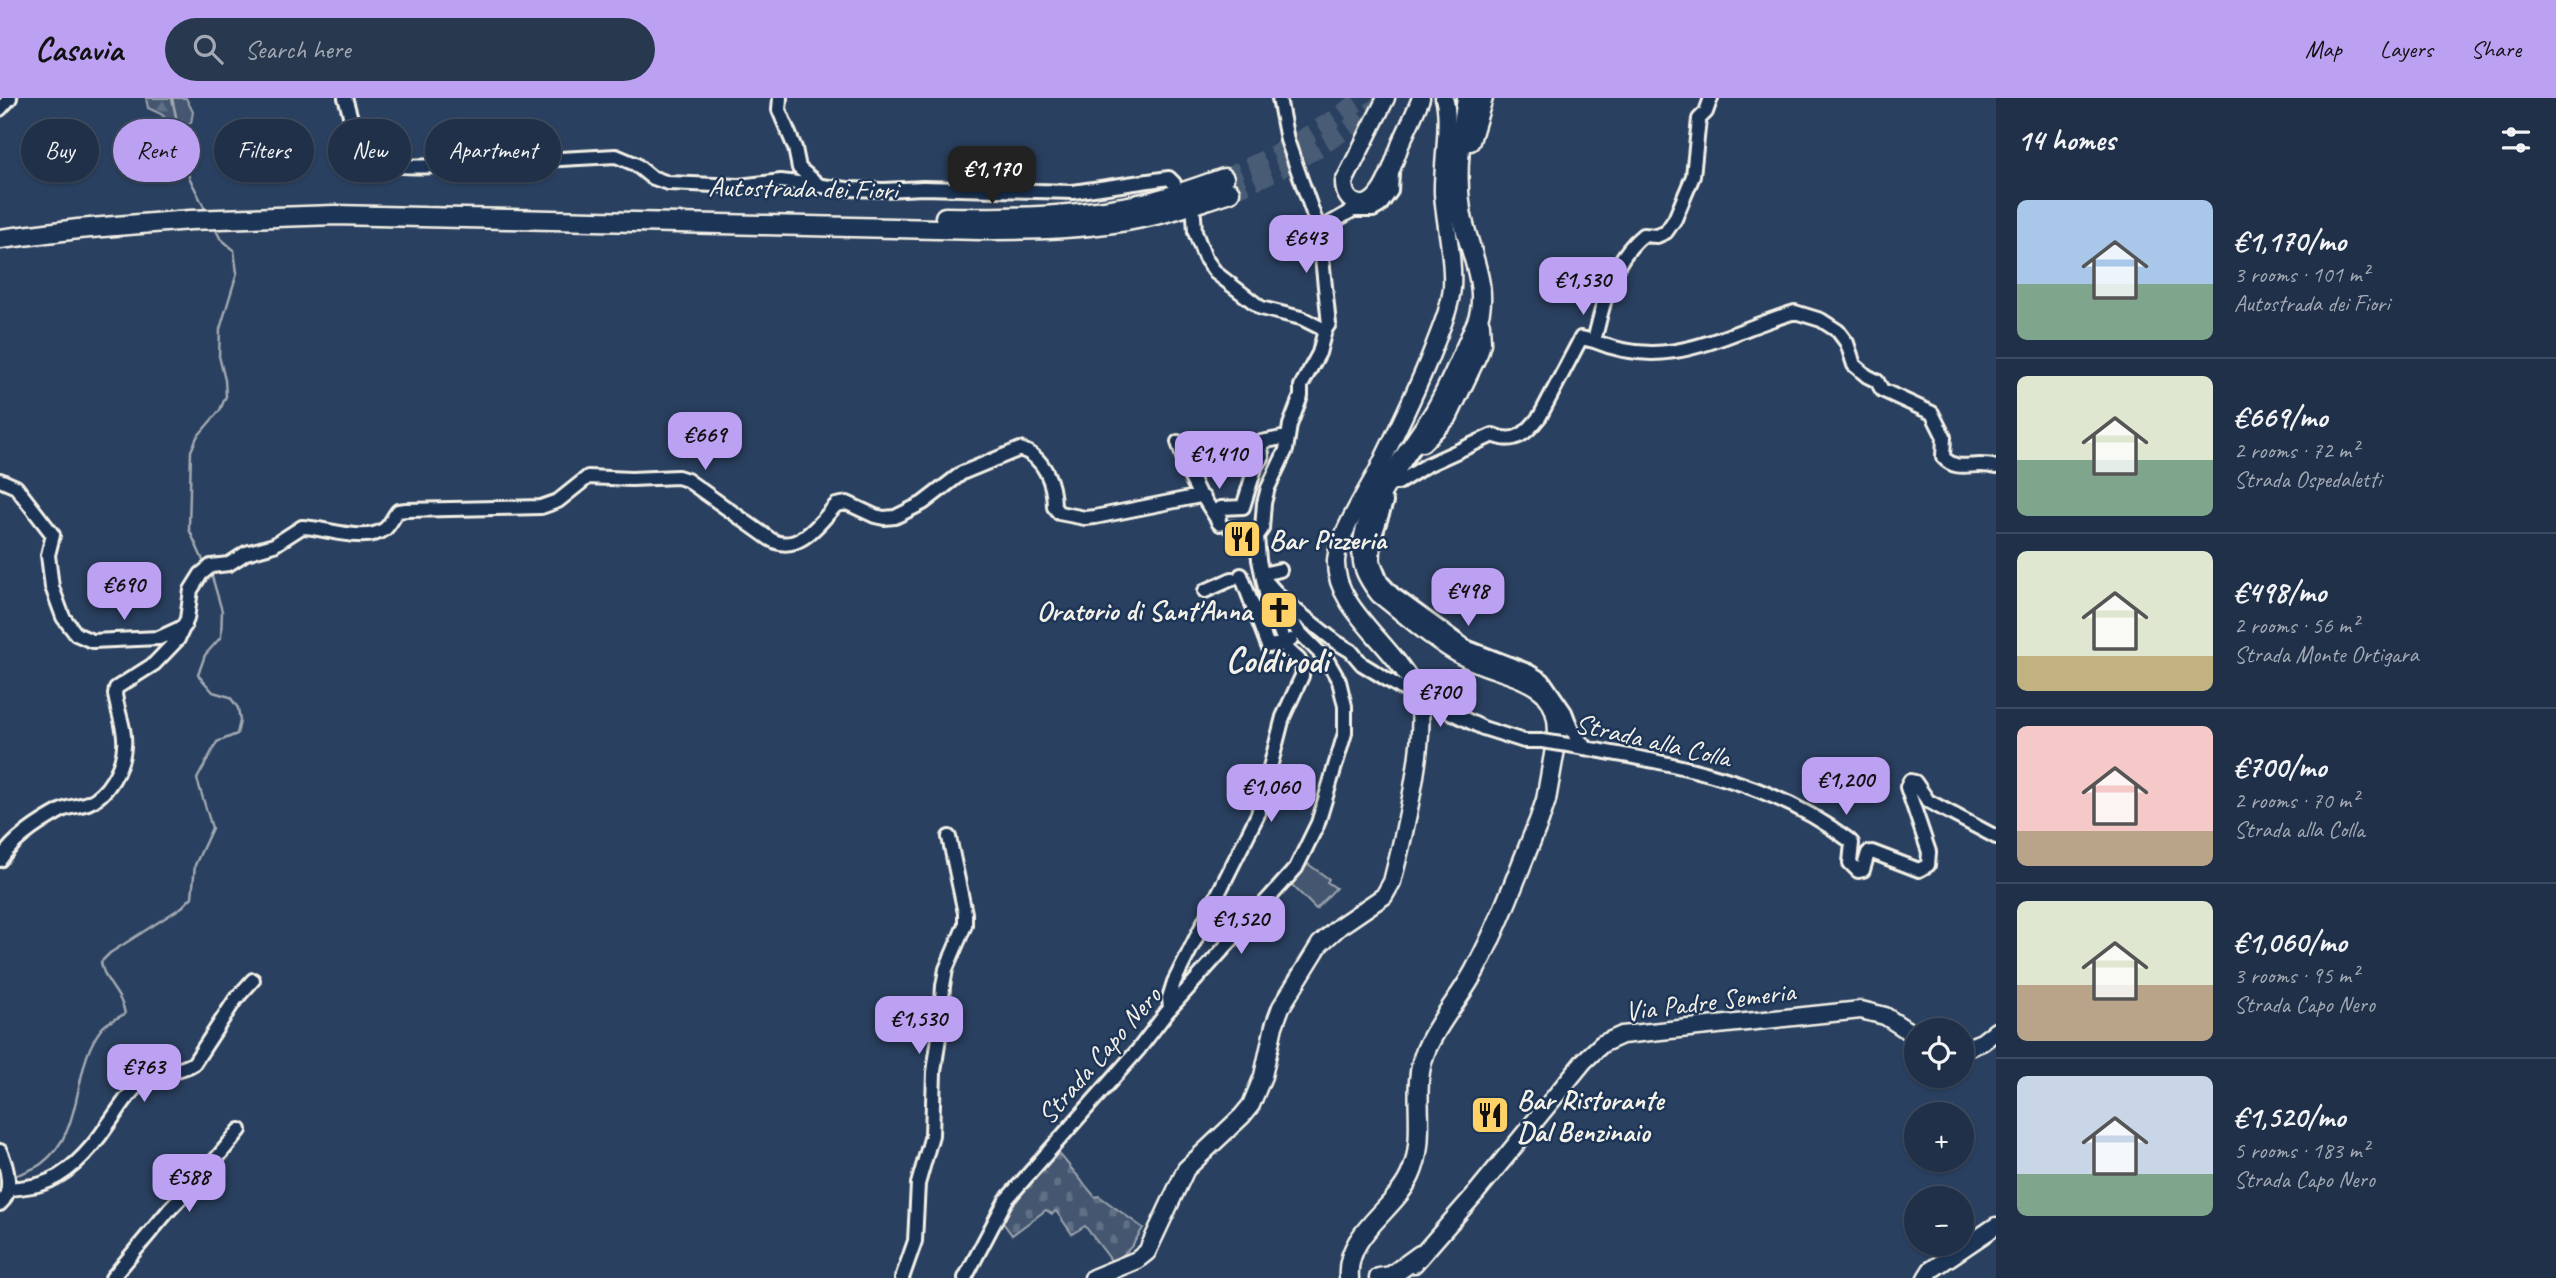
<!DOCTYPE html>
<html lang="en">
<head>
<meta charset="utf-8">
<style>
	body { margin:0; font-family:Caveat,sans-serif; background:#28384f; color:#f1f3f6; height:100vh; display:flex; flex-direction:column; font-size:26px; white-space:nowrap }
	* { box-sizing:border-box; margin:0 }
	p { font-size:23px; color:#a2a9b4 }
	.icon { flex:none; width:38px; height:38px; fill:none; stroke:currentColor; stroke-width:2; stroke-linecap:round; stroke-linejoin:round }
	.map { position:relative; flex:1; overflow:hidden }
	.side { display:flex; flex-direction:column; background:#203048; width:560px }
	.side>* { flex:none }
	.guide { position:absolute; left:21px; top:21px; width:665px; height:63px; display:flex; gap:14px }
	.buttons { position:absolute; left:1904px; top:920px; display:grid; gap:14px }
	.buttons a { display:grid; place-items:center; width:70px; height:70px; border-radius:50%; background:#203048; box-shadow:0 2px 5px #0004,0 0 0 2px #3d4b60; font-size:35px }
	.price { position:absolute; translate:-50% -60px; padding:0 16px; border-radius:14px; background:#bca0f2; color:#111; font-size:23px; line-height:46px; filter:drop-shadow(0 2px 4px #0008) }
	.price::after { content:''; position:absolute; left:50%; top:42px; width:21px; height:16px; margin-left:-10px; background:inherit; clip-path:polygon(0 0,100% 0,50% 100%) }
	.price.active { background:#222; color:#fff }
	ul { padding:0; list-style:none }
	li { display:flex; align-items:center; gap:21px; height:175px; padding:0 21px }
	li+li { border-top:2px solid #3d4b60 }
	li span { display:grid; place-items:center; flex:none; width:196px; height:140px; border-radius:10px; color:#555 }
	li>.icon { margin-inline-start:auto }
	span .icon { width:84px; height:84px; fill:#fffc; stroke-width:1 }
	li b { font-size:30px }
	h2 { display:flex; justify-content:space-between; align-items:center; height:84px; padding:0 21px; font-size:30px }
	.tag { padding:0 24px; border-radius:32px; background:#203048; box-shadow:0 2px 5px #0004,0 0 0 2px #3d4b60; font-size:24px; line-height:63px }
	.tag.active { background:#bca0f2; color:#111 }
	header { display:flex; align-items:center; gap:42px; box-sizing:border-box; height:98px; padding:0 35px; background:#bca0f2; color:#111 }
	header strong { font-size:33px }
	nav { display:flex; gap:38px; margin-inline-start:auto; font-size:24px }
	.search { width:490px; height:63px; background:#28384f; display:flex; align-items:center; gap:18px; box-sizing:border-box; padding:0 24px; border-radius:38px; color:#a2a9b4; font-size:26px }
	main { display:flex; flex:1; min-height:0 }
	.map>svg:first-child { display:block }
	.forest { fill:url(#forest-firs); stroke:#9ca4ac; stroke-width:2 }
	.cemetery { fill:url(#cemetery-stones); stroke:#9ca4ac; stroke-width:2 }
	.green { fill:#445771; stroke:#9ca4ac; stroke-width:2 }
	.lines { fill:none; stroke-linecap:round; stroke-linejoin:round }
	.stream { stroke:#a1a8b0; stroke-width:2.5 }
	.highway-tunnel { stroke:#485b74; stroke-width:18; stroke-dasharray:18 9; stroke-linecap:butt }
	.minor-casing { stroke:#f4f1e8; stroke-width:18 }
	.major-casing { stroke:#f4f1e8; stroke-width:21 }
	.highway-casing { stroke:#f4f1e8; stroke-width:23 }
	.minor { stroke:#1d3557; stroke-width:12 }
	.major { stroke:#1d3557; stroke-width:16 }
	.highway { stroke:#1d3557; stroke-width:18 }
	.minor-bridge-casing { stroke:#f4f1e8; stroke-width:18; stroke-linecap:butt }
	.minor-bridge { stroke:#1d3557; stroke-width:12 }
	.labels { text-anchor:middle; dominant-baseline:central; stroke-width:5; stroke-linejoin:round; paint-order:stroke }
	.street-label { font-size:28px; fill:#f4f1e8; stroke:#1d3557 }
	.poi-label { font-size:28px; font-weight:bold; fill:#f4f1e8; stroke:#1d3557; text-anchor:start }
	.district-label { font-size:35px; font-weight:bold; fill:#f4f1e8; stroke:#1d3557 }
</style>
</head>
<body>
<header>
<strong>Casavia</strong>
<div class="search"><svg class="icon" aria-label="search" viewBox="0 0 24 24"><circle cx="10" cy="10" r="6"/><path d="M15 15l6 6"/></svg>Search here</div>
<nav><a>Map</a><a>Layers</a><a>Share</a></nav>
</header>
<main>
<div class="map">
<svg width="1996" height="1180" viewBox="0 0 1996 1180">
	<defs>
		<pattern id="forest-firs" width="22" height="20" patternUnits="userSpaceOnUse" patternTransform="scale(1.75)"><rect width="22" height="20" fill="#445771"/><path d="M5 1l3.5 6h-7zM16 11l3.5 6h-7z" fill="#607085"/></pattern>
		<pattern id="cemetery-stones" width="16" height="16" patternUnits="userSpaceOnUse" patternTransform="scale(1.75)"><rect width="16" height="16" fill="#445771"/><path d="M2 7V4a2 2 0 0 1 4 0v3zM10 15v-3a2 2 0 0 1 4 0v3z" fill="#607085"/></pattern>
	</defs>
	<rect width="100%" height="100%" fill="#2a4060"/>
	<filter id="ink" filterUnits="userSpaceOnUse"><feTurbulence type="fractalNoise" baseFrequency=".0143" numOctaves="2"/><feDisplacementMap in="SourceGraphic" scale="14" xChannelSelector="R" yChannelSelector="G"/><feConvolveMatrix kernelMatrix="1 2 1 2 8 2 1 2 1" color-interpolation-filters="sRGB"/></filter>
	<g filter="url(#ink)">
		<!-- forest -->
		<path class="forest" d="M146,0H186L193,14L191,25H171L161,16L148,10Z"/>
		<!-- cemetery -->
		<path class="cemetery" d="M1057,1053L1095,1099L1099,1098L1143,1130L1132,1148L1114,1166L1085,1128L1072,1136L1056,1113L1052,1116L1046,1112L1012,1137L1001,1122Z"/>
		<!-- green -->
		<path class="green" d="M1308,766L1329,781L1327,784L1336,790L1316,811L1290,785Z"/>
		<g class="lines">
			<!-- stream -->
			<path class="stream" d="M172,0L189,79L206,113
				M205,467L189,431L191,353L197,339L220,312L226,298L225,282L219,258L220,231L237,175L234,152L220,140L214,128
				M12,1079C21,1075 33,1072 41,1066C87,1032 70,969 102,930C107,924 117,920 125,916C122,895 104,885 101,864L110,855L182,809L192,799L195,767L212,730L197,681L217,644L237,636L240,623L238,610L230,599L213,594L198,577L205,557L221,539L222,513L211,475"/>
			<!-- highway-tunnel -->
			<path class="highway-tunnel" d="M1224,80C1274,58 1319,33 1363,0
				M1230,94C1287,70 1340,41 1387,0"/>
			<!-- minor casing -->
			<g class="minor-casing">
				<path id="minor" d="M345,0C350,14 352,29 358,43C371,72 408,69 434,68L439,63L453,57H465L523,63L616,58L635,66L651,79L668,85L739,88L781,83L847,91L884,92L923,90L1073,94L1169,80L1174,85
					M780,0L779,12L795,50L799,70L820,88
					M0,11L10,0
					M1194,118L1195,134L1205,160L1216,175L1261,210L1301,220L1325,232
					M1319,132L1353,112H1373L1380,108L1391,93L1392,75
					M1594,243C1671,275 1723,235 1795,214L1821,222L1838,233L1847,245L1854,267L1867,278L1877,283L1882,292L1932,315L1944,339L1943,359C1958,376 1974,362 1996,369
					M1178,344L1189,376L1200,398L1203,399L1220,426
					M0,382L16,389L53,437L48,457L52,489L63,519L76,536L92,543L159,540L185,528
					M1392,385H1398L1427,367L1493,337C1515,347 1527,335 1540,318L1581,240L1594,243C1604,205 1610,164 1643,137L1657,138L1666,134L1675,121L1693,78L1699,21L1706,14L1711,0
					M1386,404L1374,440L1373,463L1381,483L1393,496L1466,549L1528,573L1543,582L1565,614L1573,635L1587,650
					M1218,424L1221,410L1243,409L1256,367L1262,360L1261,344L1287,339
					M1230,430L1249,433L1257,438
					M1263,476L1280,472
					M1241,477L1268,548L1284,546L1291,542
					M1205,493L1232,481
					M1283,502L1336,544L1351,553L1362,566L1401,590L1483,630L1524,643H1542
					M1269,509L1259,462L1257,438L1262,431L1264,405L1268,390L1286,352L1290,327L1301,298V288L1319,255L1325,232L1329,226L1319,132L1287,42L1279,0
					M1568,647C1668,665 1766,679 1849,742L1852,745L1850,765L1858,773L1863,772L1868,755L1872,754L1919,772L1928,767L1929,754L1907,689L1910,683L1915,684L1928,703L1996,739
					M0,762C14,740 40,724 62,712C70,708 80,708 88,705C108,697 123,669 124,648C126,631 117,613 115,596L116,590L154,566L178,541L187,521L191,492L201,476L211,468L229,466L246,455L274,447L302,429C323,429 365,446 385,431C390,427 393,419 398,413L406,412L541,409L558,403L588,379L631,381L678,379L687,382L770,441C797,458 820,425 836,407L847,405L875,418L884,420L895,419L923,405L962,375L1020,351C1045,359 1054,386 1054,409L1059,415L1085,420L1095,419L1200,398
					M1170,911L1169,900L1174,884L1258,716L1283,619L1302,578L1303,570L1299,562L1287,551L1275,520
					M0,1053C7,1068 14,1094 0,1106
					M9,1091C19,1090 31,1089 41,1086C70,1077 93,1049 109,1025C120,1010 129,994 143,982C157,971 178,976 194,965L235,902L253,882
					M112,1180L169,1112L207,1072L240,1032
					M902,1180L915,1143L918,1086L932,1037L934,974L940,932L943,888L946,871L965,827V815L949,739
					M965,1180L1006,1102L1138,952L1167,914L1296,770L1318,725L1345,635V608L1339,583L1327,562L1297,532L1281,500L1265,482"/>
			</g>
			<!-- major casing -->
			<g class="major-casing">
				<path id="major" d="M1386,0L1344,84C1344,91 1345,98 1352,103C1380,121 1394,61 1401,45C1408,30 1415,15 1421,0
					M1962,952L1982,944L1996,933
					M1414,1166L1476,1095L1584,963L1602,946L1622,937L1861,912L1885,918L1916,938
					M1093,1180L1137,1162L1147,1154L1186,1071L1242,1018L1251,1007L1263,978L1274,928L1281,909L1320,846L1340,828L1384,798L1392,784C1402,745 1430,631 1417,596C1400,551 1334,512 1336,463C1337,440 1367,393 1378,372C1398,330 1419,289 1435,246C1442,228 1450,209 1452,190C1454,159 1445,126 1443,95C1442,69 1451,21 1444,0
					M1926,1180L1931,1172L1996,1128"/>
			</g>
			<!-- highway casing -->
			<g class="highway-casing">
				<path id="highway" d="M1470,43L1483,0
					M945,119C1015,120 1085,119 1153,103C1177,97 1201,88 1224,80
					M0,141L78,131L190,122L335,117L981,132C1037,132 1093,131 1147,119C1176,113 1203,103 1230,94
					M1422,344L1448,318L1478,255L1481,245L1480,226
					M1349,1180C1345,1136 1393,1114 1410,1078C1429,1037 1409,992 1426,952C1438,923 1462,898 1476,870C1501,823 1519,771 1539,723L1546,702L1558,634C1558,619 1555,606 1545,595C1526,576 1486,571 1462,557C1433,541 1407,517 1380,496C1373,487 1365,476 1363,464C1355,415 1411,353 1435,313C1451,285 1463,255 1476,226C1492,190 1466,148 1461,112C1455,74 1461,37 1467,0
					M1379,1180L1391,1178L1420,1157"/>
			</g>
			<!-- minor -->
			<use href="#minor" class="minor"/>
			<!-- major -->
			<use href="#major" class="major"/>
			<!-- highway -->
			<use href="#highway" class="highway"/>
			<!-- minor-bridge casing -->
			<g class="minor-bridge-casing">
				<path id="minor-bridge" d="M1542,643L1568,647"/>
			</g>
			<!-- minor-bridge -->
			<use href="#minor-bridge" class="minor-bridge"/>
		</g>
	</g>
	<!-- icons -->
	<defs>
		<g id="restaurant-square" transform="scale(2.0125)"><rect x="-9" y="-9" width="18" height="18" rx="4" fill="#ffd166" stroke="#1d3557"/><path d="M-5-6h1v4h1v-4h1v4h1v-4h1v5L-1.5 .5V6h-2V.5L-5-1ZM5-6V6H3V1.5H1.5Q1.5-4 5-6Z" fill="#111"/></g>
		<g id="church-square" transform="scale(2.0125)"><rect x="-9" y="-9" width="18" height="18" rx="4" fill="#ffd166" stroke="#1d3557"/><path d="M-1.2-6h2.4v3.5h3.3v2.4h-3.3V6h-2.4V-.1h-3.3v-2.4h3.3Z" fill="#111"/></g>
	</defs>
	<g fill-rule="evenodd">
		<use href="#restaurant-square" x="1242" y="441"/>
		<use href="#church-square" x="1279" y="512"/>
		<use href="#restaurant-square" x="1490" y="1017"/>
	</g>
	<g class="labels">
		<!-- street labels -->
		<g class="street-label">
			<text transform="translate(803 90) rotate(1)">Autostrada dei Fiori</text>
			<text transform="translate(1653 642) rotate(13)">Strada alla Colla</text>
			<text transform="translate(1710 903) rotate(-7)">Via Padre Semeria</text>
			<text transform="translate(1099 957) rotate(-49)">Strada Capo Nero</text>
		</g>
		<!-- poi labels -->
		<g class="poi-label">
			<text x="1269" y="441">Bar Pizzeria</text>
			<text x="1252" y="512" text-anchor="end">Oratorio di Sant'Anna</text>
			<text x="1517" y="1001">Bar Ristorante<tspan x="1517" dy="32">Dal Benzinaio</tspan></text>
		</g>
		<!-- district labels -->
		<g class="district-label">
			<text x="1277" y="562">Coldirodi</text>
		</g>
	</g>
</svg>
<div class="buttons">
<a><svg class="icon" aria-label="locate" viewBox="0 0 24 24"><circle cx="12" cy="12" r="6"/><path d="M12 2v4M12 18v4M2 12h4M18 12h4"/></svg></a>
<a>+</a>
<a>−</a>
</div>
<b class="price active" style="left:992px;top:108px">€1,170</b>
<b class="price" style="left:1306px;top:177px">€643</b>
<b class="price" style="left:1583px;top:219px">€1,530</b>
<b class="price" style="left:705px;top:374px">€669</b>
<b class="price" style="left:1219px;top:393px">€1,410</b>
<b class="price" style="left:124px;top:524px">€690</b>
<b class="price" style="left:1468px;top:530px">€498</b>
<b class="price" style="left:1440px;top:631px">€700</b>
<b class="price" style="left:1846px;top:719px">€1,200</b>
<b class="price" style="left:1271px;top:726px">€1,060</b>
<b class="price" style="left:1241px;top:858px">€1,520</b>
<b class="price" style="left:919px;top:958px">€1,530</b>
<b class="price" style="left:144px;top:1006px">€763</b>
<b class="price" style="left:189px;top:1116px">€588</b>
<div class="guide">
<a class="tag">Buy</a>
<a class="tag active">Rent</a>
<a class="tag">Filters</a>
<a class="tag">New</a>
<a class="tag">Apartment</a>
</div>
</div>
<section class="side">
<h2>14 homes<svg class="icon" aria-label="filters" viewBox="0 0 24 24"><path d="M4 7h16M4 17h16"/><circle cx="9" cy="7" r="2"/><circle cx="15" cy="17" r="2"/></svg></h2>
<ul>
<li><span style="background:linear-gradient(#a9c7e8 60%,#7fa58c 0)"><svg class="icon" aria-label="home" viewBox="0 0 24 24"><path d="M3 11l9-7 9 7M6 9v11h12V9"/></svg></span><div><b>€1,170/mo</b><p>3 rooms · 101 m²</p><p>Autostrada dei Fiori</p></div></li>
<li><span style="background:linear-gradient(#dfe7d0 60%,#7fa58c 0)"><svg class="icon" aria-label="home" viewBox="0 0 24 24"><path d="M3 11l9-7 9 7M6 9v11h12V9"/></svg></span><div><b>€669/mo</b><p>2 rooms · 72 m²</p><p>Strada Ospedaletti</p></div></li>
<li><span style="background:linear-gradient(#dfe7d0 75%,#c2b280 0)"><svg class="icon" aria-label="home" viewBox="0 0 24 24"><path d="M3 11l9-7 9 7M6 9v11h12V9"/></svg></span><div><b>€498/mo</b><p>2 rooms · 56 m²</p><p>Strada Monte Ortigara</p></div></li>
<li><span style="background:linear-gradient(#f6c9c9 75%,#b9a48a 0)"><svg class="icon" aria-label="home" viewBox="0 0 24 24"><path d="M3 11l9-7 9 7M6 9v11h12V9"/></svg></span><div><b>€700/mo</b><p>2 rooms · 70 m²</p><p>Strada alla Colla</p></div></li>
<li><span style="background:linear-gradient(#dfe7d0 60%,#b9a48a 0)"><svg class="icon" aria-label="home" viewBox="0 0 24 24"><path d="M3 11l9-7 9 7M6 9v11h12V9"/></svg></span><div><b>€1,060/mo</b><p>3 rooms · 95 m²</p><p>Strada Capo Nero</p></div></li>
<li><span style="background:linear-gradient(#c9d6e8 70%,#7fa58c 0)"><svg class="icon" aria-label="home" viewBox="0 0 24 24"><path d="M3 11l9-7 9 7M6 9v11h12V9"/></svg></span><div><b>€1,520/mo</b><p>5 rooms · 183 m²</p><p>Strada Capo Nero</p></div></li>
</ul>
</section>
</main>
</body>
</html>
